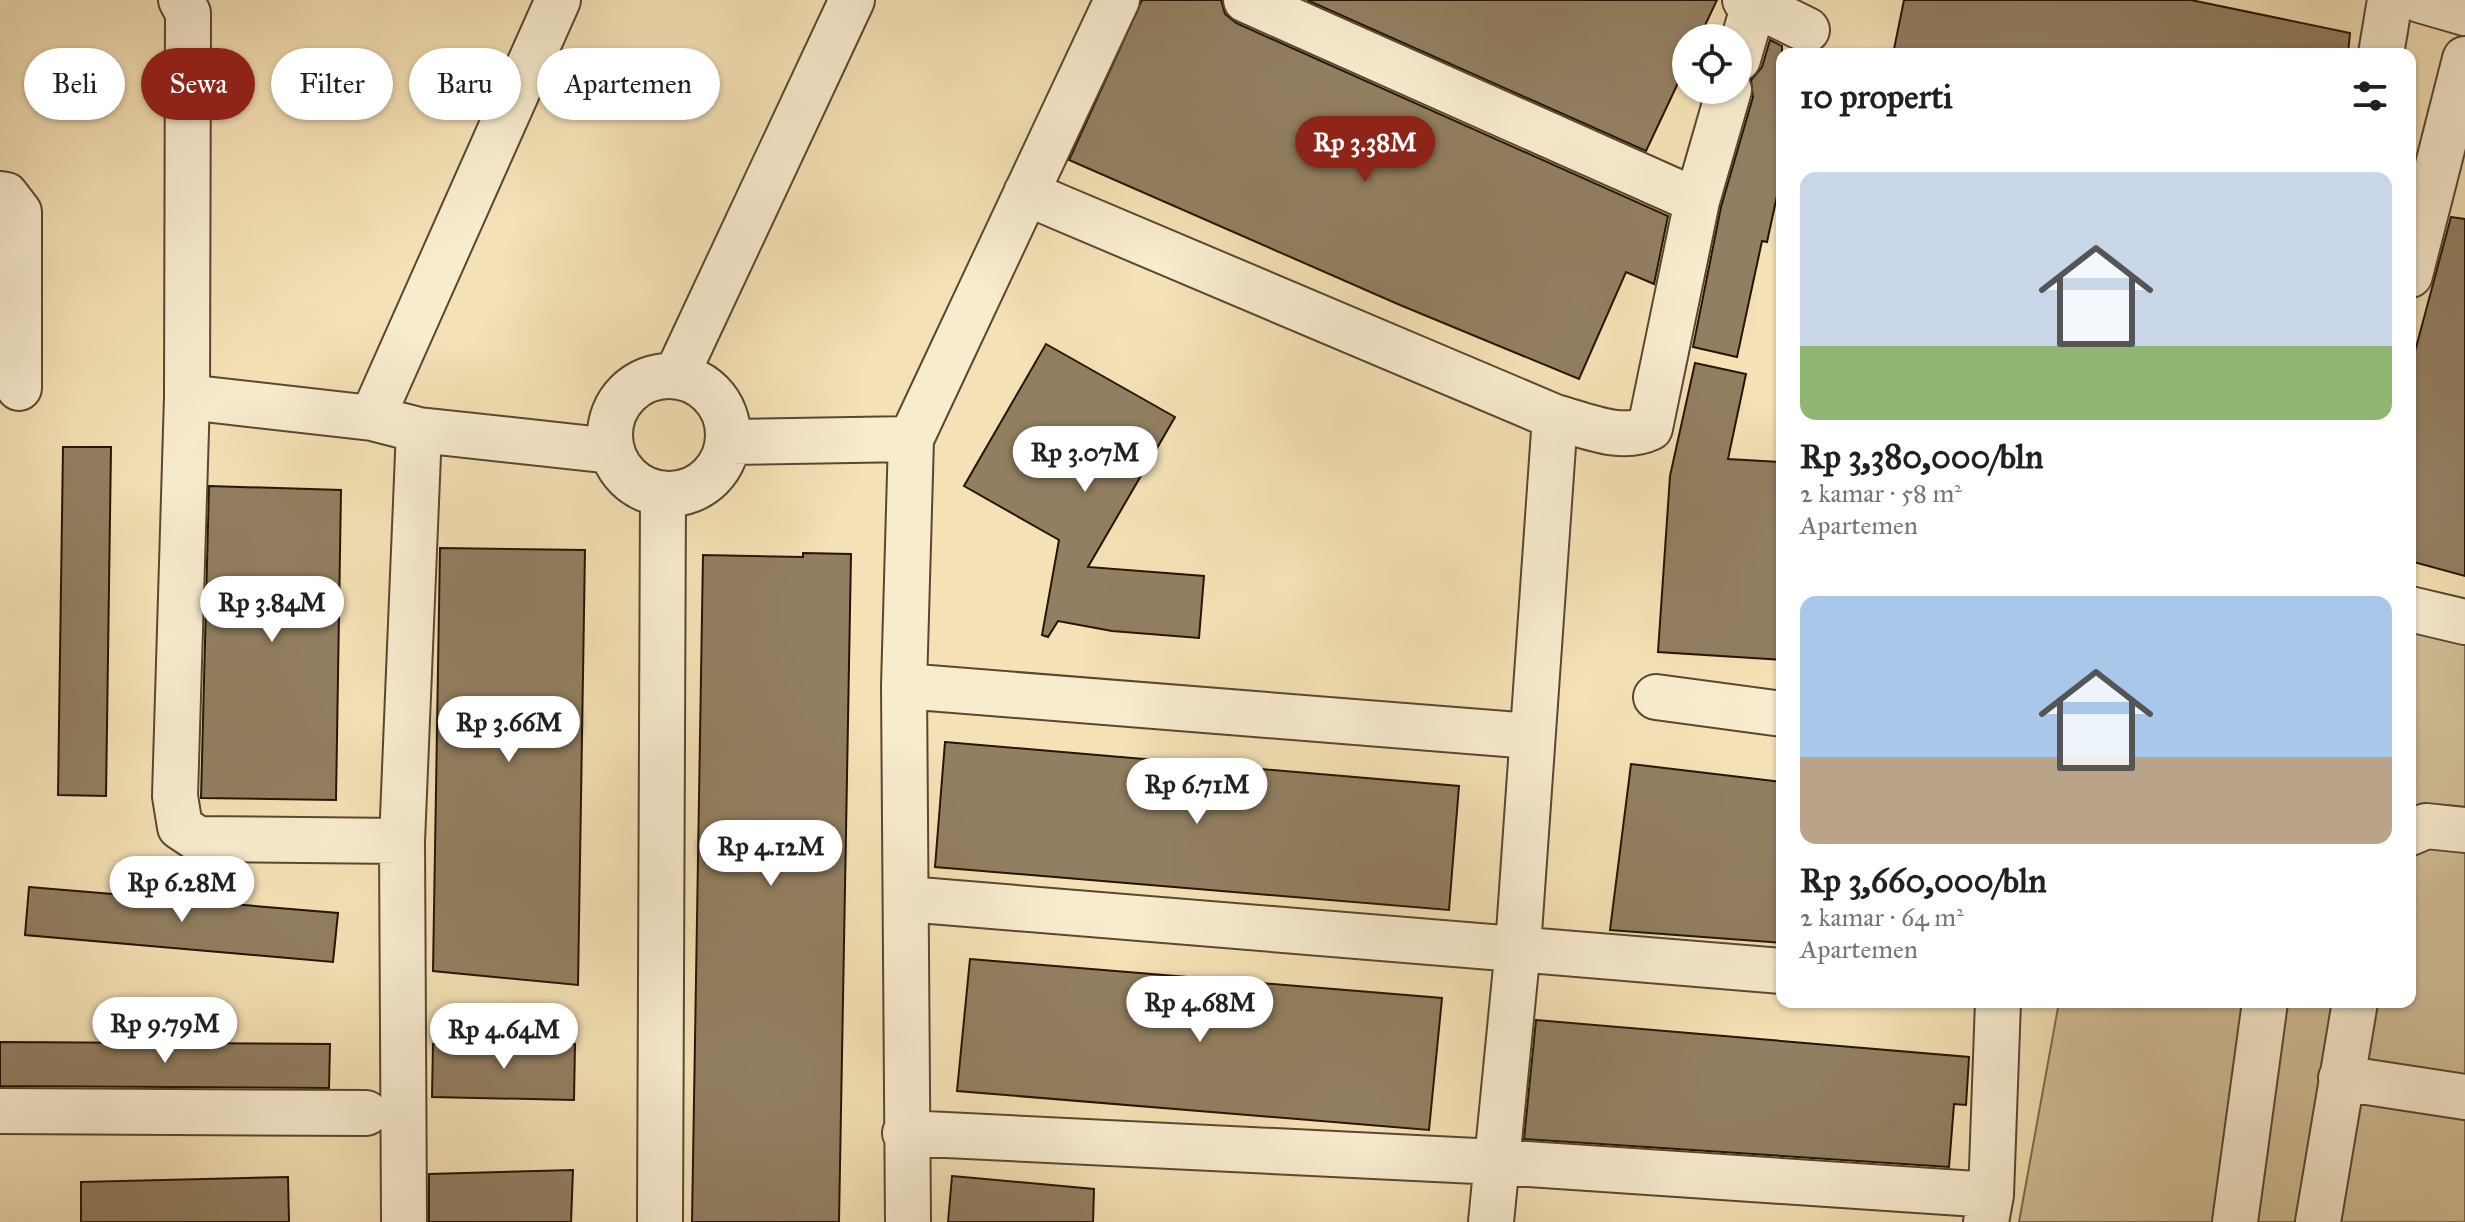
<!DOCTYPE html>
<html lang="id">
<head>
<meta charset="utf-8">
<style>
	body { margin:0; font-family:"IM FELL Great Primer",serif; background:#f6f6f6; color:#202124; height:100vh; display:flex; flex-direction:column; font-size:30px; white-space:nowrap }
	* { box-sizing:border-box; margin:0 }
	p { font-size:26px; color:#757577 }
	.icon { flex:none; width:44px; height:44px; fill:none; stroke:currentColor; stroke-width:2; stroke-linecap:round; stroke-linejoin:round }
	.map { position:relative; flex:1; overflow:hidden }
	.sheet { position:absolute; left:1776px; top:48px; width:640px; height:960px; display:flex; flex-direction:column; background:#fff; border-radius:16px; box-shadow:0 2px 6px #0004 }
	.sheet>* { flex:none }
	.hud { position:absolute; left:24px; top:48px; width:760px; height:72px; display:flex; gap:16px }
	.tools { position:absolute; left:1672px; top:24px; display:grid; gap:16px }
	.tools a { display:grid; place-items:center; width:80px; height:80px; border-radius:50%; background:#fff; box-shadow:0 2px 6px #0004; font-size:40px }
	.price { position:absolute; translate:-50% -68px; padding:0 18px; border-radius:28px; background:#fff; color:#222; font-size:26px; line-height:52px; filter:drop-shadow(0 2px 4px #0008) }
	.price::after { content:''; position:absolute; left:50%; top:48px; width:24px; height:18px; margin-left:-12px; background:inherit; clip-path:polygon(0 0,100% 0,50% 100%) }
	.price.active { background:#8f2418; color:#fff }
	ul { padding:0; list-style:none }
	li { display:grid; align-content:center; gap:16px; height:424px; padding:0 24px }
	li span { display:grid; place-items:center; height:248px; border-radius:16px; color:#555 }
	li>.icon { margin-inline-start:auto }
	span .icon { width:144px; height:144px; fill:#fffc; stroke-width:1 }
	li b { font-size:34px }
	h2 { display:flex; justify-content:space-between; align-items:center; height:96px; padding:0 24px; font-size:34px }
	.pill { padding:0 28px; border-radius:36px; background:#fff; box-shadow:0 2px 6px #0004; font-size:28px; line-height:72px }
	.pill.active { background:#8f2418; color:#fff }
	.map>svg:first-child { display:block }
	.green { fill:#d1be97; stroke:#7c694e; stroke-width:2 }
	.building { fill:#927f61; stroke:#271405; stroke-width:2 }
	.lines { fill:none; stroke-linecap:round; stroke-linejoin:round }
	.street-casing { stroke:#5a4731; stroke-width:48 }
	.street { stroke:#f8eccf; stroke-width:44 }
</style>
</head>
<body>
<div class="map">
<svg width="2465" height="1222" viewBox="0 0 2465 1222">
	<rect width="100%" height="100%" fill="#f4e1b5"/>
	<filter id="stains"><feTurbulence type="fractalNoise" baseFrequency=".0025" numOctaves="4"/><feColorMatrix values="0 0 0 0 .2 0 0 0 0 .09 0 0 0 0 .02 0 0 0 .5 -.17"/></filter>
	<radialGradient id="worn" r=".72"><stop offset=".6" stop-color="#630" stop-opacity="0"/><stop offset="1" stop-color="#630" stop-opacity=".3"/></radialGradient>
	<!-- green -->
	<path class="green" d="M2410,630L2465,645V1222H2019L2059,1002H2410Z"/>
	<!-- building -->
	<path class="building" d="M1142,0H1221L1225,14L1236,23L1668,216L1654,284L1626,272L1579,379L1400,305L1069,160Z
		M1307,0H1717L1699,38H1686V66L1646,151Z
		M1904,0H2191L2350,33L2348,54H1893Z
		M1770,40L1782,46V173L1767,242L1762,241L1737,357L1693,347L1721,207L1753,97L1751,80L1762,67Z
		M2451,217L2465,219V576L2410,561V370Z
		M1046,344L1175,417L1088,567L1204,576L1199,638L1112,631L1058,621L1048,637L1042,635L1059,540L964,486Z
		M1695,363L1746,374L1728,459L1782,462V660L1658,652L1670,476Z
		M63,447H111L106,796L58,795Z
		M209,486L341,490L336,800L201,798Z
		M440,548L585,550L578,985L433,971Z
		M803,553L851,554L839,1222H692L703,555L803,557Z
		M945,742L1459,786L1449,910L935,867Z
		M1631,764L1782,782V943L1610,930Z
		M29,887L338,913L333,962L25,935Z
		M970,959L1442,998L1429,1130L957,1091Z
		M1536,1020L1969,1057L1966,1105L1954,1104L1949,1167L1524,1139Z
		M0,1042L330,1044L329,1088L0,1086Z
		M433,1044H575L574,1100L432,1097Z
		M573,1170L571,1222H429V1174Z
		M952,1176L1094,1189L1093,1222H948Z
		M288,1177L289,1222H81V1182Z"/>
	<g class="lines">
		<!-- street casing -->
		<g class="street-casing">
			<path id="street" d="M181,0L188,13L187,397L175,796L180,827L198,839L402,841
				M1246,0L1697,201
				M2420,0L2465,13
				M1754,4L1807,30
				M2381,54L2390,0
				M1738,59L1754,4L1745,0
				M1026,193L1555,417C1585,425 1621,442 1650,428L1697,201L1729,90
				M0,194L6,195L19,212V388
				M2410,275L2465,59
				M676,376L852,0
				M610 435a59 59 0 1 1 118 0a59 59 0 1 1-118 0Z
				M187,397L372,418L419,430L612,451
				M372,418L558,0
				M729,442L911,439L1117,0
				M2410,609L2465,622
				M904,686L1530,736
				M1656,697L1782,714
				M2410,833L2426,826L2465,830
				M907,899L1782,971
				M2341,1078L2465,1097
				M0,1111L366,1113
				M905,1133L1497,1162L1991,1195
				M404,1222L402,841L419,430
				M660,1222L663,494
				M908,1222L904,686L911,439
				M1491,1222L1518,947L1555,417
				M1986,1222L1991,1195L1998,1002
				M2235,1222L2265,1002
				M2318,1222L2355,1002"/>
		</g>
		<!-- street -->
		<use href="#street" class="street"/>
	</g>
	<rect width="100%" height="100%" filter="url(#stains)"/>
	<rect width="100%" height="100%" fill="url(#worn)"/>
</svg>
<div class="tools">
<a><svg class="icon" aria-label="locate" viewBox="0 0 24 24"><circle cx="12" cy="12" r="6"/><path d="M12 2v4M12 18v4M2 12h4M18 12h4"/></svg></a>
</div>
<b class="price active" style="left:1365px;top:184px">Rp 3.38M</b>
<b class="price" style="left:1085px;top:494px">Rp 3.07M</b>
<b class="price" style="left:272px;top:644px">Rp 3.84M</b>
<b class="price" style="left:509px;top:764px">Rp 3.66M</b>
<b class="price" style="left:1197px;top:826px">Rp 6.71M</b>
<b class="price" style="left:771px;top:888px">Rp 4.12M</b>
<b class="price" style="left:182px;top:924px">Rp 6.28M</b>
<b class="price" style="left:1200px;top:1044px">Rp 4.68M</b>
<b class="price" style="left:165px;top:1065px">Rp 9.79M</b>
<b class="price" style="left:504px;top:1071px">Rp 4.64M</b>
<div class="hud">
<a class="pill">Beli</a>
<a class="pill active">Sewa</a>
<a class="pill">Filter</a>
<a class="pill">Baru</a>
<a class="pill">Apartemen</a>
</div>
<section class="sheet">
<h2>10 properti<svg class="icon" aria-label="filters" viewBox="0 0 24 24"><path d="M4 7h16M4 17h16"/><circle cx="9" cy="7" r="2"/><circle cx="15" cy="17" r="2"/></svg></h2>
<ul>
<li><span style="background:linear-gradient(#c9d6e8 70%,#8fb573 0)"><svg class="icon" aria-label="home" viewBox="0 0 24 24"><path d="M3 11l9-7 9 7M6 9v11h12V9"/></svg></span><div><b>Rp 3,380,000/bln</b><p>2 kamar · 58 m²</p><p>Apartemen</p></div></li>
<li><span style="background:linear-gradient(#a9c7e8 65%,#b9a48a 0)"><svg class="icon" aria-label="home" viewBox="0 0 24 24"><path d="M3 11l9-7 9 7M6 9v11h12V9"/></svg></span><div><b>Rp 3,660,000/bln</b><p>2 kamar · 64 m²</p><p>Apartemen</p></div></li>
</ul>
</section>
</div>
</body>
</html>
